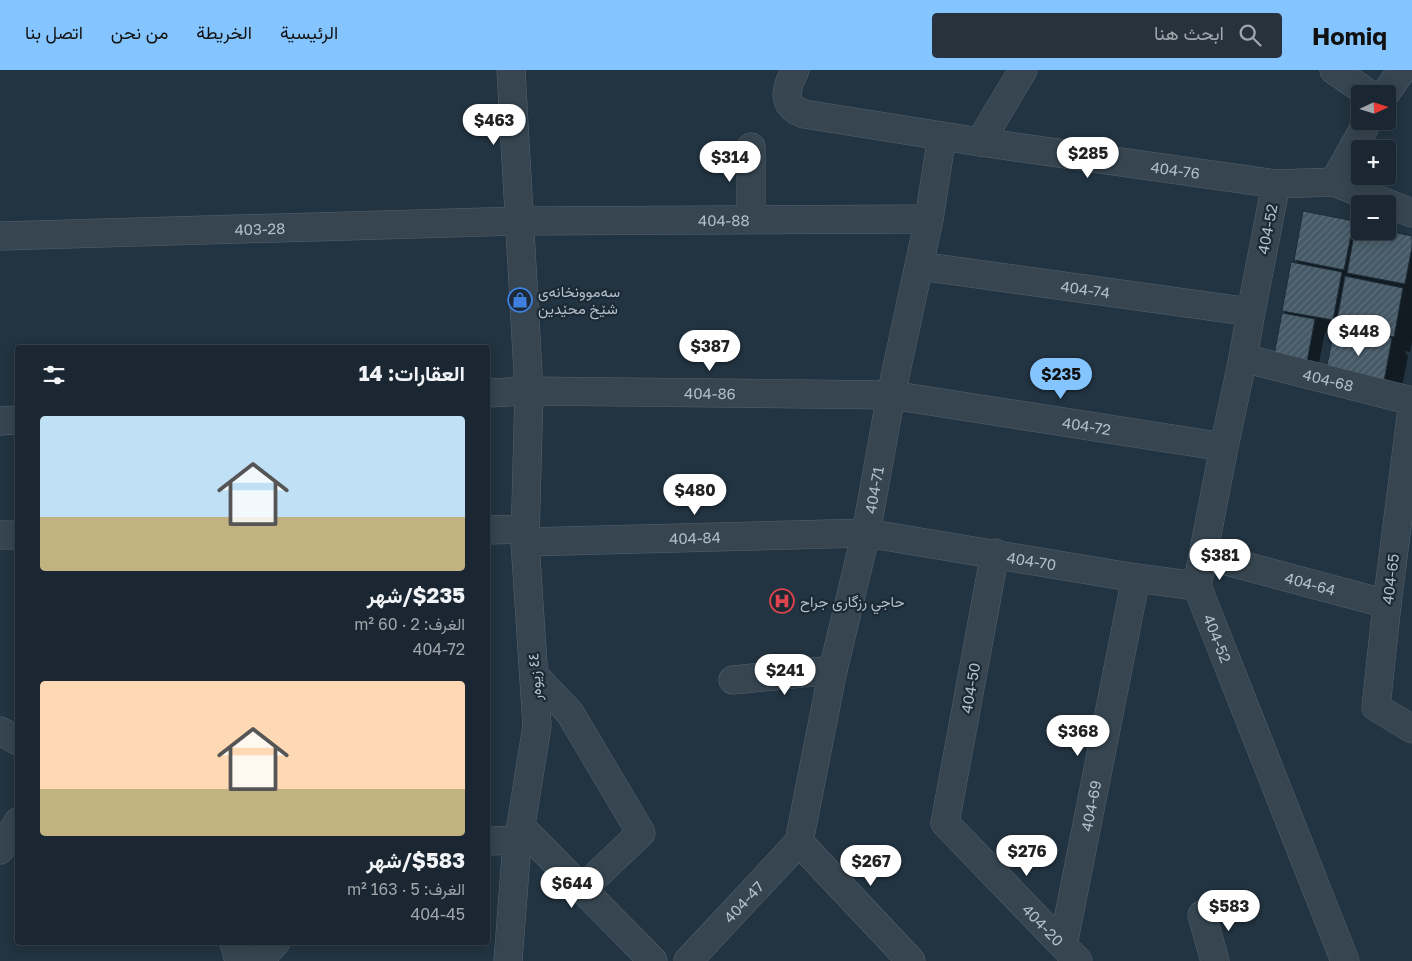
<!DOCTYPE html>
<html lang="ar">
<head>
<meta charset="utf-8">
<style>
	body { margin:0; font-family:"Golos Text",Vazirmatn,sans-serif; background:#27323d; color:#f1f3f6; direction:rtl; height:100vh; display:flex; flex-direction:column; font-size:19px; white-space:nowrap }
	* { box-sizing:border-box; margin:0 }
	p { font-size:16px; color:#9fa5ab }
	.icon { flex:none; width:28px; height:28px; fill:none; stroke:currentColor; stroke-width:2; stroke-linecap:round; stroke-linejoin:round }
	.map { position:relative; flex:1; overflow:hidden; direction:ltr }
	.sheet { position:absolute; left:15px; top:275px; width:475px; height:600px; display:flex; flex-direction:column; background:#1a2631; border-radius:5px; box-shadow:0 2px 12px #0003,0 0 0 1px #38434d; direction:rtl }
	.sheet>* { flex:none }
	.needle { width:32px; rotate:86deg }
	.tools { position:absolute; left:1351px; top:15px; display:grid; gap:10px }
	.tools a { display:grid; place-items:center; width:45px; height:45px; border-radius:5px; background:#1a2631; box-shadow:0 2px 12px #0003,0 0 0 1px #38434d; font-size:25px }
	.price { position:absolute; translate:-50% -42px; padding:0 11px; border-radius:18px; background:#fff; color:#222; font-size:16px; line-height:32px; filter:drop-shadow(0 1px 2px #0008) }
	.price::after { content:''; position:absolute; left:50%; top:30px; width:15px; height:11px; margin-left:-8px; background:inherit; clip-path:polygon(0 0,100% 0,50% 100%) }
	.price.active { background:#84c5ff; color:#111 }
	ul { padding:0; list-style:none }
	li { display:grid; align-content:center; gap:10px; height:265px; padding:0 25px }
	li span { display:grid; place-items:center; height:155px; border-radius:5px; color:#555 }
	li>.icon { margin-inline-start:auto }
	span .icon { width:90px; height:90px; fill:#fffc; stroke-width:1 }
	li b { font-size:21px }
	h2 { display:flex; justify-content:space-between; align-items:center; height:60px; padding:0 25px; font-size:21px }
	header { display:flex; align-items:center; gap:30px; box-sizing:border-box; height:70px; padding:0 25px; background:#84c5ff; color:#111 }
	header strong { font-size:24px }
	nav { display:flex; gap:28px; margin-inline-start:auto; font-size:18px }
	.search { width:350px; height:45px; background:#27323d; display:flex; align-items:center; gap:12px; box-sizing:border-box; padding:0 18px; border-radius:5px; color:#9fa5ab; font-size:19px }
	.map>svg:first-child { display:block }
	.shadow { fill:#0007 }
	.building { fill:url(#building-hatch); stroke:#1d2c37 }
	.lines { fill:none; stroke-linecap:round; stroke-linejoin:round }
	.minor-casing { stroke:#54626e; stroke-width:29 }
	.minor { stroke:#364550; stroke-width:28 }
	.labels { text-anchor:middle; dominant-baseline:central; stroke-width:4.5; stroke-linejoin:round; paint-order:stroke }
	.street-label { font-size:15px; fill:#b3bfcb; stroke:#1b2a35 }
	.poi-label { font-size:15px; fill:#b3bfcb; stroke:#1b2a35; text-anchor:start }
</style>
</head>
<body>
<header>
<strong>Homiq</strong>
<div class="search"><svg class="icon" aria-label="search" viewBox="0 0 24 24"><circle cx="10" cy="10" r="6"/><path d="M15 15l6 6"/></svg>ابحث هنا</div>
<nav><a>الرئيسية</a><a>الخريطة</a><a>من نحن</a><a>اتصل بنا</a></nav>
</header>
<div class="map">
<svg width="1412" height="891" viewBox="0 0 1412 891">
	<defs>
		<pattern id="building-hatch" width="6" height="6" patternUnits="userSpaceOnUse" patternTransform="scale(1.25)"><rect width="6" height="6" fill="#465967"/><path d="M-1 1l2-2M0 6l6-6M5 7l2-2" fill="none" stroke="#5e6f7b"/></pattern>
	</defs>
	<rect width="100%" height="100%" fill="#223341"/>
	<!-- shadow -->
	<path class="shadow" d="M1353,153L1360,156V161L1412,167V271L1410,282L1404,281L1408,286L1399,332L1334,263L1325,262L1316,307L1286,301L1288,246L1283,240L1301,196L1295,189Z"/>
	<!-- building -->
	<path class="building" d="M1303,141L1354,151L1344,200L1294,190Z
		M1356,154L1360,155V161H1388L1412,166V177L1405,214L1347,203Z
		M1291,192L1342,202L1333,250L1282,241Z
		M1345,206L1403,218L1394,267L1336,255Z
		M1282,243L1315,249L1306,297L1273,290Z
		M1335,256L1392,268L1383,317L1325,305Z"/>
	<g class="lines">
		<!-- minor casing -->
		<g class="minor-casing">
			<g id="minor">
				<path id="s1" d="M795,0C786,18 780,35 804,44L980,72L1276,114L1334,112L1412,143"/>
				<path d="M1334,0L1369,24"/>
				<path d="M1385,24L1402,0"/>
				<path d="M980,72L1023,0"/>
				<path d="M1334,112L1368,51"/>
				<path id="s2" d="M1276,114L1251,242L1243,288L1224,377L1197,516L1345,891"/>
				<path d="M751,149V77"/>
				<path id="s3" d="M0,166L520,151L929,149"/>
				<path id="s4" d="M919,196L1251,242"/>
				<path id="s5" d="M1243,288L1412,331"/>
				<path id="s6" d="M488,323L529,321L891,325L1224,377"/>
				<path d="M1412,339L1387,534L1376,637L1412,659"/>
				<path d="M0,351L18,350"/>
				<path d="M488,460L525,459"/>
				<path d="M0,465H18"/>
				<path id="s7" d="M525,472L866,463L1136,508L1197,516"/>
				<path id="s8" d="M995,483L945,753L1078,891"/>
				<path id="s9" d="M1204,485L1387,534"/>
				<path d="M534,605L570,643L641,763L582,819"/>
				<path d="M733,610L833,600"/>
				<path d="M0,661L18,671"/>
				<path d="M521,757L653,891"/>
				<path d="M488,771L519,770"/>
				<path id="s10" d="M799,772L833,600L866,463L891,325L929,149L942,66"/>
				<path d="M799,772L911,891"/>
				<path d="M0,780L18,752"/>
				<path d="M1202,845L1215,891"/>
				<path d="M234,872L239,891"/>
				<path id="s11" d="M1063,875L1136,508"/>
				<path d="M259,891L276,872"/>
				<path d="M508,891L516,786L537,656L525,472L529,321L511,0"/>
				<path id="s12" d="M688,891L799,772"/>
			</g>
		</g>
		<!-- minor -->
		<use href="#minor" class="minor"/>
	</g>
	<!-- icons -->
	<defs>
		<g id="shop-ring" transform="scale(1.25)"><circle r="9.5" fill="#1b2a35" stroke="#3f7fe0" stroke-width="1.5"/><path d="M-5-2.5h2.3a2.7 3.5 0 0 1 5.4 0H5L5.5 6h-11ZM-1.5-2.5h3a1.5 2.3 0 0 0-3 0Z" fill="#3f7fe0"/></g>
		<g id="hospital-ring" transform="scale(1.25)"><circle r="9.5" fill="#1b2a35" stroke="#e0444e" stroke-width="1.5"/><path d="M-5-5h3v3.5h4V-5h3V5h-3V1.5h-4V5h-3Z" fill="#e0444e"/></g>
	</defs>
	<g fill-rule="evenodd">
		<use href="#shop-ring" x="520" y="230"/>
		<use href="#hospital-ring" x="782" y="531"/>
	</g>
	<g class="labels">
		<!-- street labels -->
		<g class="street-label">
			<text stroke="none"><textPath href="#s1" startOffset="429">404-76</textPath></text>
			<text stroke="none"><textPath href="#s3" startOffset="724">404-88</textPath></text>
			<text stroke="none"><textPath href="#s3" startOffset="260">403-28</textPath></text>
			<text transform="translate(1267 159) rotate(-79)">404-52</text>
			<text stroke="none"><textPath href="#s4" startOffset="168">404-74</textPath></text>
			<text stroke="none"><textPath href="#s5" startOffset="88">404-68</textPath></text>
			<text stroke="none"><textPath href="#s6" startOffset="222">404-86</textPath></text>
			<text stroke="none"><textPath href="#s6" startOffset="601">404-72</textPath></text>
			<text stroke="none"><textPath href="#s10" startOffset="360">404-71</textPath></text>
			<text stroke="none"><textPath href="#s7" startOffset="170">404-84</textPath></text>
			<text stroke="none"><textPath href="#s7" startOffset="509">404-70</textPath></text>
			<text transform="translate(1390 509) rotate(-83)">404-65</text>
			<text stroke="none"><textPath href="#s9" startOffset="110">404-64</textPath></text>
			<text stroke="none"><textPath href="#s2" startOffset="466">404-52</textPath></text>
			<text transform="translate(534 607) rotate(-94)">٤٤ زیوەر</text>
			<text transform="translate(970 618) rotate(-80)">404-50</text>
			<text stroke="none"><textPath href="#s11" startOffset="142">404-69</textPath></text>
			<text stroke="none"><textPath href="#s12" startOffset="81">404-47</textPath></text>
			<text stroke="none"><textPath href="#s8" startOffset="416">404-20</textPath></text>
		</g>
		<!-- poi labels -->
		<g class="poi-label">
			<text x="538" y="221">سەموونخانەی<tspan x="538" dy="17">شێخ محێدین</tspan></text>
			<text x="800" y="531">حاجي رزگارى جراح</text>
		</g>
	</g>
</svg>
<div class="tools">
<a><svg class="needle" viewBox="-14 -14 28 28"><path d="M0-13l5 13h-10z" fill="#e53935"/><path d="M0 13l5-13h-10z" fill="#9fa5ab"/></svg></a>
<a>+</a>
<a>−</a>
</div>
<b class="price" style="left:494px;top:76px">$463</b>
<b class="price" style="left:1088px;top:109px">$285</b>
<b class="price" style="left:730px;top:113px">$314</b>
<b class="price" style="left:1359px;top:287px">$448</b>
<b class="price" style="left:710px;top:302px">$387</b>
<b class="price active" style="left:1061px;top:330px">$235</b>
<b class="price" style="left:695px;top:446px">$480</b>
<b class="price" style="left:1220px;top:511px">$381</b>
<b class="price" style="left:785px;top:626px">$241</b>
<b class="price" style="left:1078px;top:687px">$368</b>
<b class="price" style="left:1027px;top:807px">$276</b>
<b class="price" style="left:871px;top:817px">$267</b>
<b class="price" style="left:572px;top:839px">$644</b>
<b class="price" style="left:1229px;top:862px">$583</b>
<section class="sheet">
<h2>العقارات: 14<svg class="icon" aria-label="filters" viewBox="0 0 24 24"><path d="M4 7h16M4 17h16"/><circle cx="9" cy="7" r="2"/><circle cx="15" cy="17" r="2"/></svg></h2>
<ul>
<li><span style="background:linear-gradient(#bfe0f5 65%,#c2b280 0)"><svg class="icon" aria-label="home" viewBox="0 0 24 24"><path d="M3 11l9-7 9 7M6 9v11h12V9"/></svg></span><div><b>$235/شهر</b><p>الغرف: 2 · 60 m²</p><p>404-72</p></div></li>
<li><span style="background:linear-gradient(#ffd9b3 70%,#c2b280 0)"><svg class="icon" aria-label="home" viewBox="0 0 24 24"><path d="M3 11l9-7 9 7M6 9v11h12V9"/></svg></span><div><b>$583/شهر</b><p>الغرف: 5 · 163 m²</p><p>404-45</p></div></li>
</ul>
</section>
</div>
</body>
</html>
